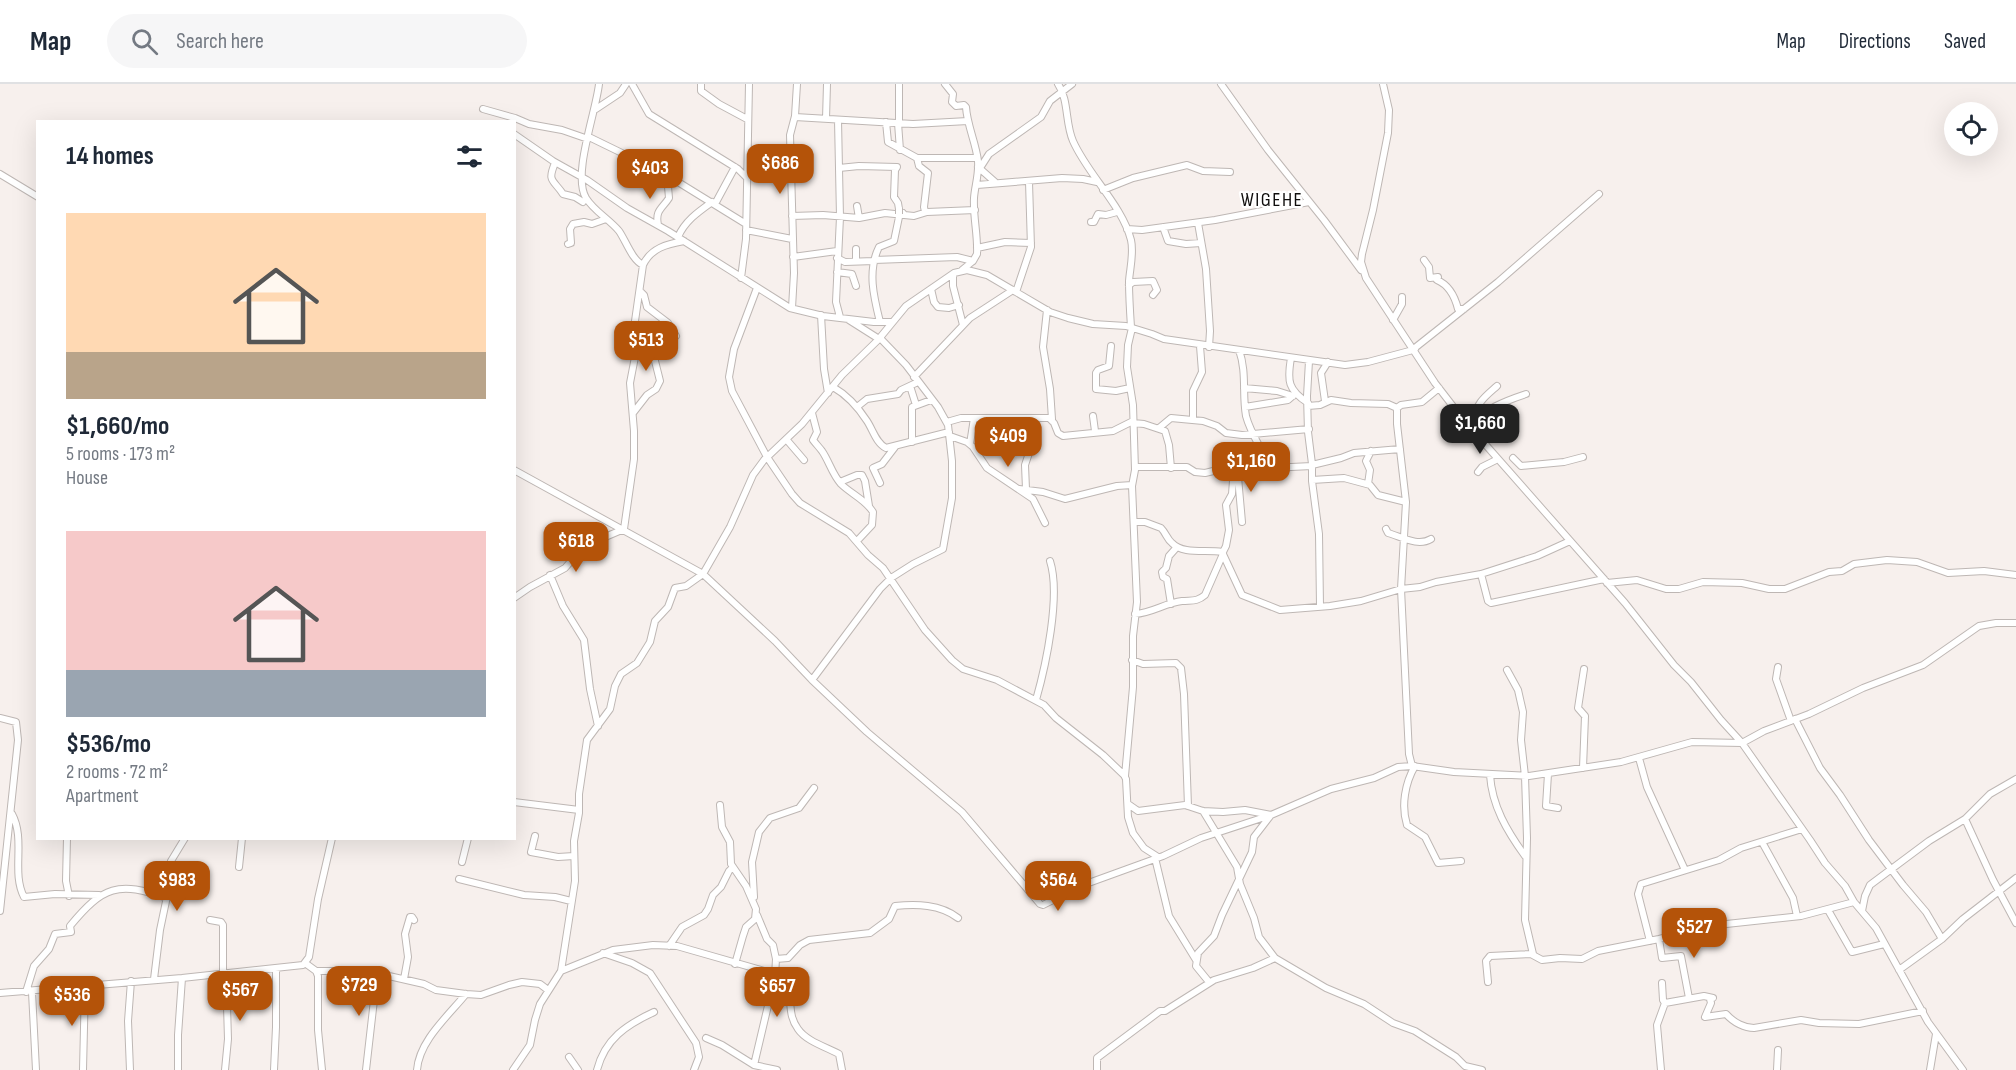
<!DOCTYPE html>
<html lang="en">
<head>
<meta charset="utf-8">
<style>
	body { margin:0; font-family:"Sofia Sans Condensed",sans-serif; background:#f6f6f7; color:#1f2937; height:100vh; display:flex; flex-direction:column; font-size:22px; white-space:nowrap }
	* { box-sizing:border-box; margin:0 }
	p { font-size:20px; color:#747a83 }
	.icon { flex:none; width:33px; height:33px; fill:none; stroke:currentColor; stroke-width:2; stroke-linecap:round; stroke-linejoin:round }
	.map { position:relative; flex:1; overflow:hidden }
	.drawer { position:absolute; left:36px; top:36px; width:480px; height:720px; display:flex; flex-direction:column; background:#fff; border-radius:0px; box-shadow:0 6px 24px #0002 }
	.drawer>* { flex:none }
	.buttons { position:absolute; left:1944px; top:18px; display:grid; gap:12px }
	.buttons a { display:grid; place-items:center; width:54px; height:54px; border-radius:50%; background:#fff; box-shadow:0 6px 24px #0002; font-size:30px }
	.price { position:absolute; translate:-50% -51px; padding:0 14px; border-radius:12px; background:#b45309; color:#fff; font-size:20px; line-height:39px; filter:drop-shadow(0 2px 3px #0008) }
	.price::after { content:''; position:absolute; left:50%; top:36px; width:18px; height:14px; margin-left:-9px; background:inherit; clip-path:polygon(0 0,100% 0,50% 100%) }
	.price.active { background:#222; color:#fff }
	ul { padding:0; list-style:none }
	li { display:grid; align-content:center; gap:12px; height:318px; padding:0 30px }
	li span { display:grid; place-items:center; height:186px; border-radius:0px; color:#555 }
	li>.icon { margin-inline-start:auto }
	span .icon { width:108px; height:108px; fill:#fffc; stroke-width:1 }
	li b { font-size:26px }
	h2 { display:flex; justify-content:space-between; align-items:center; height:72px; padding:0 30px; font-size:26px }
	header { display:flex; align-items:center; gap:36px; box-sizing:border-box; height:84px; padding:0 30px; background:#fff; border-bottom:2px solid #e0e1e3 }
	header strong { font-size:28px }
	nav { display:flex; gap:33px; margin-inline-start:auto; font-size:21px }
	.search { width:420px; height:54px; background:#f6f6f7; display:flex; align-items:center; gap:15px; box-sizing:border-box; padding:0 21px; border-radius:33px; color:#747a83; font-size:22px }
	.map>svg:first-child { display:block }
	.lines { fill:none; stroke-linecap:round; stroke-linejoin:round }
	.minor-casing { stroke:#beb7b4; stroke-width:8 }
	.minor { stroke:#fff; stroke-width:6 }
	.minor-bridge-casing { stroke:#beb7b4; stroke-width:8; stroke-linecap:butt }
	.minor-bridge { stroke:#fff; stroke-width:6 }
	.labels { text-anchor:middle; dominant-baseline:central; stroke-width:4.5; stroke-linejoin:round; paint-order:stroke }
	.quarter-label { font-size:20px; letter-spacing:1.5px; fill:#0f0d0c; stroke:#fff }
</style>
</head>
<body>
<header>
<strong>Map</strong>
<div class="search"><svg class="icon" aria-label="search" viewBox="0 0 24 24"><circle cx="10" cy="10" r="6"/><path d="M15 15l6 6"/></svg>Search here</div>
<nav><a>Map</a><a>Directions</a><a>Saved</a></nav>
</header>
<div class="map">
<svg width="2016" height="986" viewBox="0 0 2016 986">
	<rect width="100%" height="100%" fill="#f7f0ed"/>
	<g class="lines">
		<!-- minor casing -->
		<g class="minor-casing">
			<path id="minor" d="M599,0C596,28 572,91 586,114C594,127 609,135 619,147C626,157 632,176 643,181
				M632,0L649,30L738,85L746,93
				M701,0V7L719,20L747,35
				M899,0V40
				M945,0L953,10L952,18L956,22L964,21L966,23C967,41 976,59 978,77C979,91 975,101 974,114C973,133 978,151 977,170L973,177L962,186
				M1058,0C1069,16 1065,39 1073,57C1088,91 1122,121 1131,156C1134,169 1130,184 1129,197C1129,212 1130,228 1131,243
				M1221,0L1268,66L1324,136L1361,186
				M1383,0L1389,26L1388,49L1373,126L1362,170L1361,178L1366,194L1435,299L1462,334L1625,519L1674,581L1691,598L1721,636L1742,659L1810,756L1825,779L1845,802L1854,818L1876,844L1928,938L1963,986
				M483,25L515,34L529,40L562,46L588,55
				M596,25L620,9L626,0
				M795,33L913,40L968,37
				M826,35L827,0
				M838,36L840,133L836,218L840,233
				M886,38L888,58L917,74H977
				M898,39L900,66
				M514,50L553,77L587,96L627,124L668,147L790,224L823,232L874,238H892
				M589,53L665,90L746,140
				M917,74L919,82L928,89L924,123L925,128
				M555,79C547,98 553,95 563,110L575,113L583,118
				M978,83L995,98
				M839,84L859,82L897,83L895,86L894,113L898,119L899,125
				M980,84L989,70L1041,33L1050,17L1072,0
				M0,90L38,113
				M746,90L783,91L791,88
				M766,90L784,65
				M977,101L1062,94L1083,95L1097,98
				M1103,106L1133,94L1187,81L1203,87L1230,88
				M715,120L735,83
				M857,122L859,134
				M792,132L823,131L859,134L885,129L914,132L927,128L975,126
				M1091,138H1094L1098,130L1106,131L1117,128
				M1198,139L1206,185L1210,247L1209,263
				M658,141C655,126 662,125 669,114L667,91
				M1163,143L1168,157L1186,160L1201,159
				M1127,145L1142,146L1215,136L1309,118
				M746,146L792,155
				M678,153C685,137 698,128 712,118
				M568,160L571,159L570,145L573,140L584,138L592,140L606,135
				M977,164L1005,158L1031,159
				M793,173L837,167
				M837,174L845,178L874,177
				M874,176L957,173L973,177
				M1424,176L1429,183L1430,194L1438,193L1437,196C1449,201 1455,213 1458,225H1464
				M856,177V165
				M837,188L852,190L856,202
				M953,190V202L963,241
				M741,194L746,155L749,0
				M1129,201L1133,198L1153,197L1157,206L1153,211
				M757,204L734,265L729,293L732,307L767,373
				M931,205L934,218L938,223L949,224L959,221
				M640,207L644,211L647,223L668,239L676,252
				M1016,208L1031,163L1029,98
				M792,224L794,189L790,51L795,32L797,0
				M1047,226L1043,263L1050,305L1052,335
				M821,231L824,285L828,309
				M849,236L879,255
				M1393,236L1402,220V213
				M880,238C874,214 867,187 879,163L894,157L899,133L903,129
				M1111,262L1109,282L1098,286L1096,289V305L1116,307L1130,304
				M1239,266C1247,288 1242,310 1246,332C1251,351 1263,366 1270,384L1312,382
				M1414,267L1416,263L1498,198L1599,110
				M1291,274C1287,297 1288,306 1308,319
				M1309,277L1307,312L1308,348L1312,380V397L1319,450L1320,522
				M914,293L970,234L1013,206
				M910,302L916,321
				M833,303C847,311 858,323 867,337C873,346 876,359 886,364L949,348
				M1244,304L1277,307L1293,312
				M1325,317L1321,289L1328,278
				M1308,322L1320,321L1331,316L1351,319L1388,320L1397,324
				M857,323L867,315L898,310L901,306L918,298
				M1245,323L1288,316L1295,310
				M633,329L647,311L656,305L660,297L654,273L634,247
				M812,329L817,348L813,356C816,360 819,363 822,367C829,377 832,390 841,400C851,410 865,415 873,428L872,441L857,457
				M1093,332L1095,347
				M1193,335V307L1202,288L1200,262
				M1476,335C1474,320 1487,311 1497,302
				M947,338L961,334H1049L1054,339L1058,349L1063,352L1113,347L1133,337
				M1133,339L1144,340L1165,347L1169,361L1171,384
				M1159,344L1171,334L1203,337L1217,342L1226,349L1242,351L1309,345
				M1471,345C1482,325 1505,317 1526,310
				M950,352L967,358L973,363L987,384L1033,415L1045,439
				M786,355L804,376
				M912,358V323L931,316
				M970,360L974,334
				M767,373L792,410L800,419L849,449L868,471L883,484L925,546L952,576L963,585L997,596L1044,621L1056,634L1103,671L1124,691L1126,695L1128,733L1133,749L1144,764L1158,773
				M1513,374L1521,382L1564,378L1583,373
				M1312,381L1341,374L1354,369L1400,365
				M1237,382L1242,438
				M1135,383H1187L1195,388L1205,389L1238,381L1250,371L1262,365
				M514,386L703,490L775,557L812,596L867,648L962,728L1040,820L1043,821L1083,801L1163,772L1201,754L1271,731L1331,705L1374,694L1398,683L1412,682L1454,688L1529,692L1621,678L1692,658L1742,659L1764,647L1809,630L1863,604L1923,581L1979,542L1996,539H2016
				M1478,388L1482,383L1498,375
				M1312,396L1344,394L1370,401L1378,411L1406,418
				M840,398L857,391H862L865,397L869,422
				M880,399L873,384L882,380L895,363
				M1368,400L1370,386L1366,377L1371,367
				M1019,405L1043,408L1065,415L1117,402L1132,401
				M1026,405L1025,381L1029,369V334
				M1135,438H1145L1161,444C1166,449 1167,455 1172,459C1183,471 1207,465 1222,468L1242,511L1280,526L1330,522L1361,517L1401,505L1420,503L1436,498L1481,490L1537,472L1570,457
				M1386,445L1388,449C1402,453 1418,463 1431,455
				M1223,468L1226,462L1229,446L1226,421L1232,410L1234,383
				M1481,490L1488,517L1491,519L1604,495
				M550,491L563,522L584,556L590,605L598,642
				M1607,499L1637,496L1666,505H1679L1703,498L1742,499L1769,505H1785L1829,488L1842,487L1854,480L1887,476L1917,478L1948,489L1984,487L2016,491
				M514,514L530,503L565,484L578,469L591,459L624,445L634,375V347L630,299L635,273L634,244L643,181C651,164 667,160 684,157
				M1171,520L1167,495L1163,493L1162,488L1166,484L1169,472L1177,463
				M1135,530C1152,529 1165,519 1182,517C1192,516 1197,518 1205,511L1223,470
				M1132,576L1143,580L1176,579L1181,584L1184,610L1188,722
				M1778,583L1776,595L1791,637
				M1507,586L1518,606L1523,628L1521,656L1525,692L1527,754L1525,836L1533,870
				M812,596L880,505L891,494L913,480L943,465L952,414V377L948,341L938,323L906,281L880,254
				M1036,616C1046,581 1061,511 1050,477
				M0,634L16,638L18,656L0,827
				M1795,635L1820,684L1840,711L1869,756L1903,801L1926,828L1942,855
				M1639,674L1647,703L1685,786
				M1412,682L1409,670L1401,505L1406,418L1397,340V324L1401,321L1422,318L1439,304
				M1415,682C1405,699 1401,722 1407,741L1425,753L1438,779L1461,777
				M1583,684L1585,632L1578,624L1584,585
				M1548,690L1546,722L1558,724
				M1490,691C1492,722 1507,747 1525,772
				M1125,692L1133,603V552L1137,518L1132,402L1135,386L1133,321L1127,283L1128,261L1132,244
				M514,718L579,726
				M1128,720L1138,727L1185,721L1203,727L1223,728L1245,726L1271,731L1254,753L1252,768L1222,831L1214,852L1198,869L1196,882L1209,898
				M720,721L722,743L730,758L731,780L746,802L756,825L755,835L746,843L743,852L735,880
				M1203,727L1237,783L1240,800L1254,834L1259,853L1275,874L1326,904L1364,920L1393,939L1415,947L1456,973L1465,982L1482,986
				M12,730C26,756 11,788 24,813L55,810L99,811
				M1965,735L1993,796L2016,839
				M535,752L531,768L558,773L574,772
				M67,754L66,797L69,812
				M1762,758L1793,814L1797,832
				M1155,774L1169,832L1196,876
				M462,778L468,754
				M239,783L242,754
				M459,795L524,811L555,813L571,817
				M754,813L752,778L759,748L770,734L799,724L814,704
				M1828,826L1852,868L1884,860
				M1862,827L1865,812L1870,801L1929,757L1965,735L1990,710L2016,695
				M757,831L767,855L773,861L776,875L775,892L754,981L777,986
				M210,836L221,838L223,841V890
				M1659,855L1662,874L1681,872L1689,914
				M1650,857L1638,810L1641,800L1719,776L1741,764L1802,745
				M669,862L682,843L704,831L708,825L713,811L721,803L729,787L733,783
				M603,869L632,879L650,889L696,959L699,973L694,986
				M776,875L788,874L800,861L809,856L870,849L889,835L895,822C916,820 940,820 958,834
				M305,879L316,887L318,892V946L322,986
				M1899,886L1942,855L1963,835L2016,794
				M316,887H367L424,900L436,906L466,910L481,911L509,901L522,898L540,900L548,906
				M561,887L613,866L653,861L677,862L768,888C802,907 782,923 798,945C806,957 826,963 839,970L842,986
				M154,895L160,846L169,803V786L171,777L185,754
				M404,895L408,873L405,850L410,833H412L414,836
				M1488,898L1486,877L1490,872L1531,870L1542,876L1560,874L1582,875L1598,867L1659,855L1717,841L1801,832L1854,818
				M26,908L34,882L49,865L55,850L71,848L70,842C103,802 118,797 167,814
				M32,908L36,986
				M0,909L182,894L303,881L309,873L318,815L332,754
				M1665,919L1704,912L1713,914L1710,915L1711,919L1705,933L1726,930C1734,939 1745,944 1754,944L1801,936L1819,939L1859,940L1923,927
				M706,954L722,961L754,981
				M569,973L578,986
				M83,986L85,901
				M130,986L128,937L131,897
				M178,986V951L182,894
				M225,986L228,955L226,889
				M274,986L276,943V884
				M366,986L374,916
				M417,986C419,957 448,932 466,910
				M513,986L530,961L535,936L540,920L561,887L575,797L574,757L579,729V710L587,656L610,625L615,602L621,590L637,579L650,558L655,537L668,523L675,504L686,502L703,490L730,443L753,391L764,376L802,340L842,291L878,256L906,222L954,189L967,186L987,191L1050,228L1068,234L1093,240L1126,242L1152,250L1164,255L1345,281L1368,278L1413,266
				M597,986C605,955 626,941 654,928
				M1097,986V974L1160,927H1165L1214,896L1253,884L1275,874
				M1661,986L1657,941L1665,919L1663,916L1662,899
				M1777,986L1778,966
				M1930,986L1936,950"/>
		</g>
		<!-- minor -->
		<use href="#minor" class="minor"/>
		<!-- minor-bridge casing -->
		<g class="minor-bridge-casing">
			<path id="minor-bridge" d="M899,125V130"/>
		</g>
		<!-- minor-bridge -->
		<use href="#minor-bridge" class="minor-bridge"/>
	</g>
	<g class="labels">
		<!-- quarter labels -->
		<g class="quarter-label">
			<text x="1272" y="116">WIGEHE</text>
		</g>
	</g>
</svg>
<div class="buttons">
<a><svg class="icon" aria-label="locate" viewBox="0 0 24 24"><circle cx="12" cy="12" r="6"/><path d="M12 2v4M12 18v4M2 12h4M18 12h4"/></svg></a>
</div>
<b class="price" style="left:780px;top:111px">$686</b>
<b class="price" style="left:650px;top:116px">$403</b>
<b class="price" style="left:646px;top:288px">$513</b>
<b class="price active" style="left:1480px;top:371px">$1,660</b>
<b class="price" style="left:1008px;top:384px">$409</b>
<b class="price" style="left:1251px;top:409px">$1,160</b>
<b class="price" style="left:576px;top:489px">$618</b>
<b class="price" style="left:177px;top:828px">$983</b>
<b class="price" style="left:1058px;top:828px">$564</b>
<b class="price" style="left:1694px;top:875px">$527</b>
<b class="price" style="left:359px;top:933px">$729</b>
<b class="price" style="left:777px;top:934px">$657</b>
<b class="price" style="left:240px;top:938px">$567</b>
<b class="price" style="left:72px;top:943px">$536</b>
<section class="drawer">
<h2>14 homes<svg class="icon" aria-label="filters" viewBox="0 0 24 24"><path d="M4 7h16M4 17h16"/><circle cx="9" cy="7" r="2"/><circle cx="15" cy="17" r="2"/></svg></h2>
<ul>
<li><span style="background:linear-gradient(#ffd9b3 75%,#b9a48a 0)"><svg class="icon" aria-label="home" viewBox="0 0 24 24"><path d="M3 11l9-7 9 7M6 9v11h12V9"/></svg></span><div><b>$1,660/mo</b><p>5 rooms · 173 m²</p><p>House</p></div></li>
<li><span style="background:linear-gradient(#f6c9c9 75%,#9aa5b1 0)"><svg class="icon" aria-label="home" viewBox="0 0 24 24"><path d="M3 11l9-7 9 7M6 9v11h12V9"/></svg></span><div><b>$536/mo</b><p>2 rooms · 72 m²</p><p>Apartment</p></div></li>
</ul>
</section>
</div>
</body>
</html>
